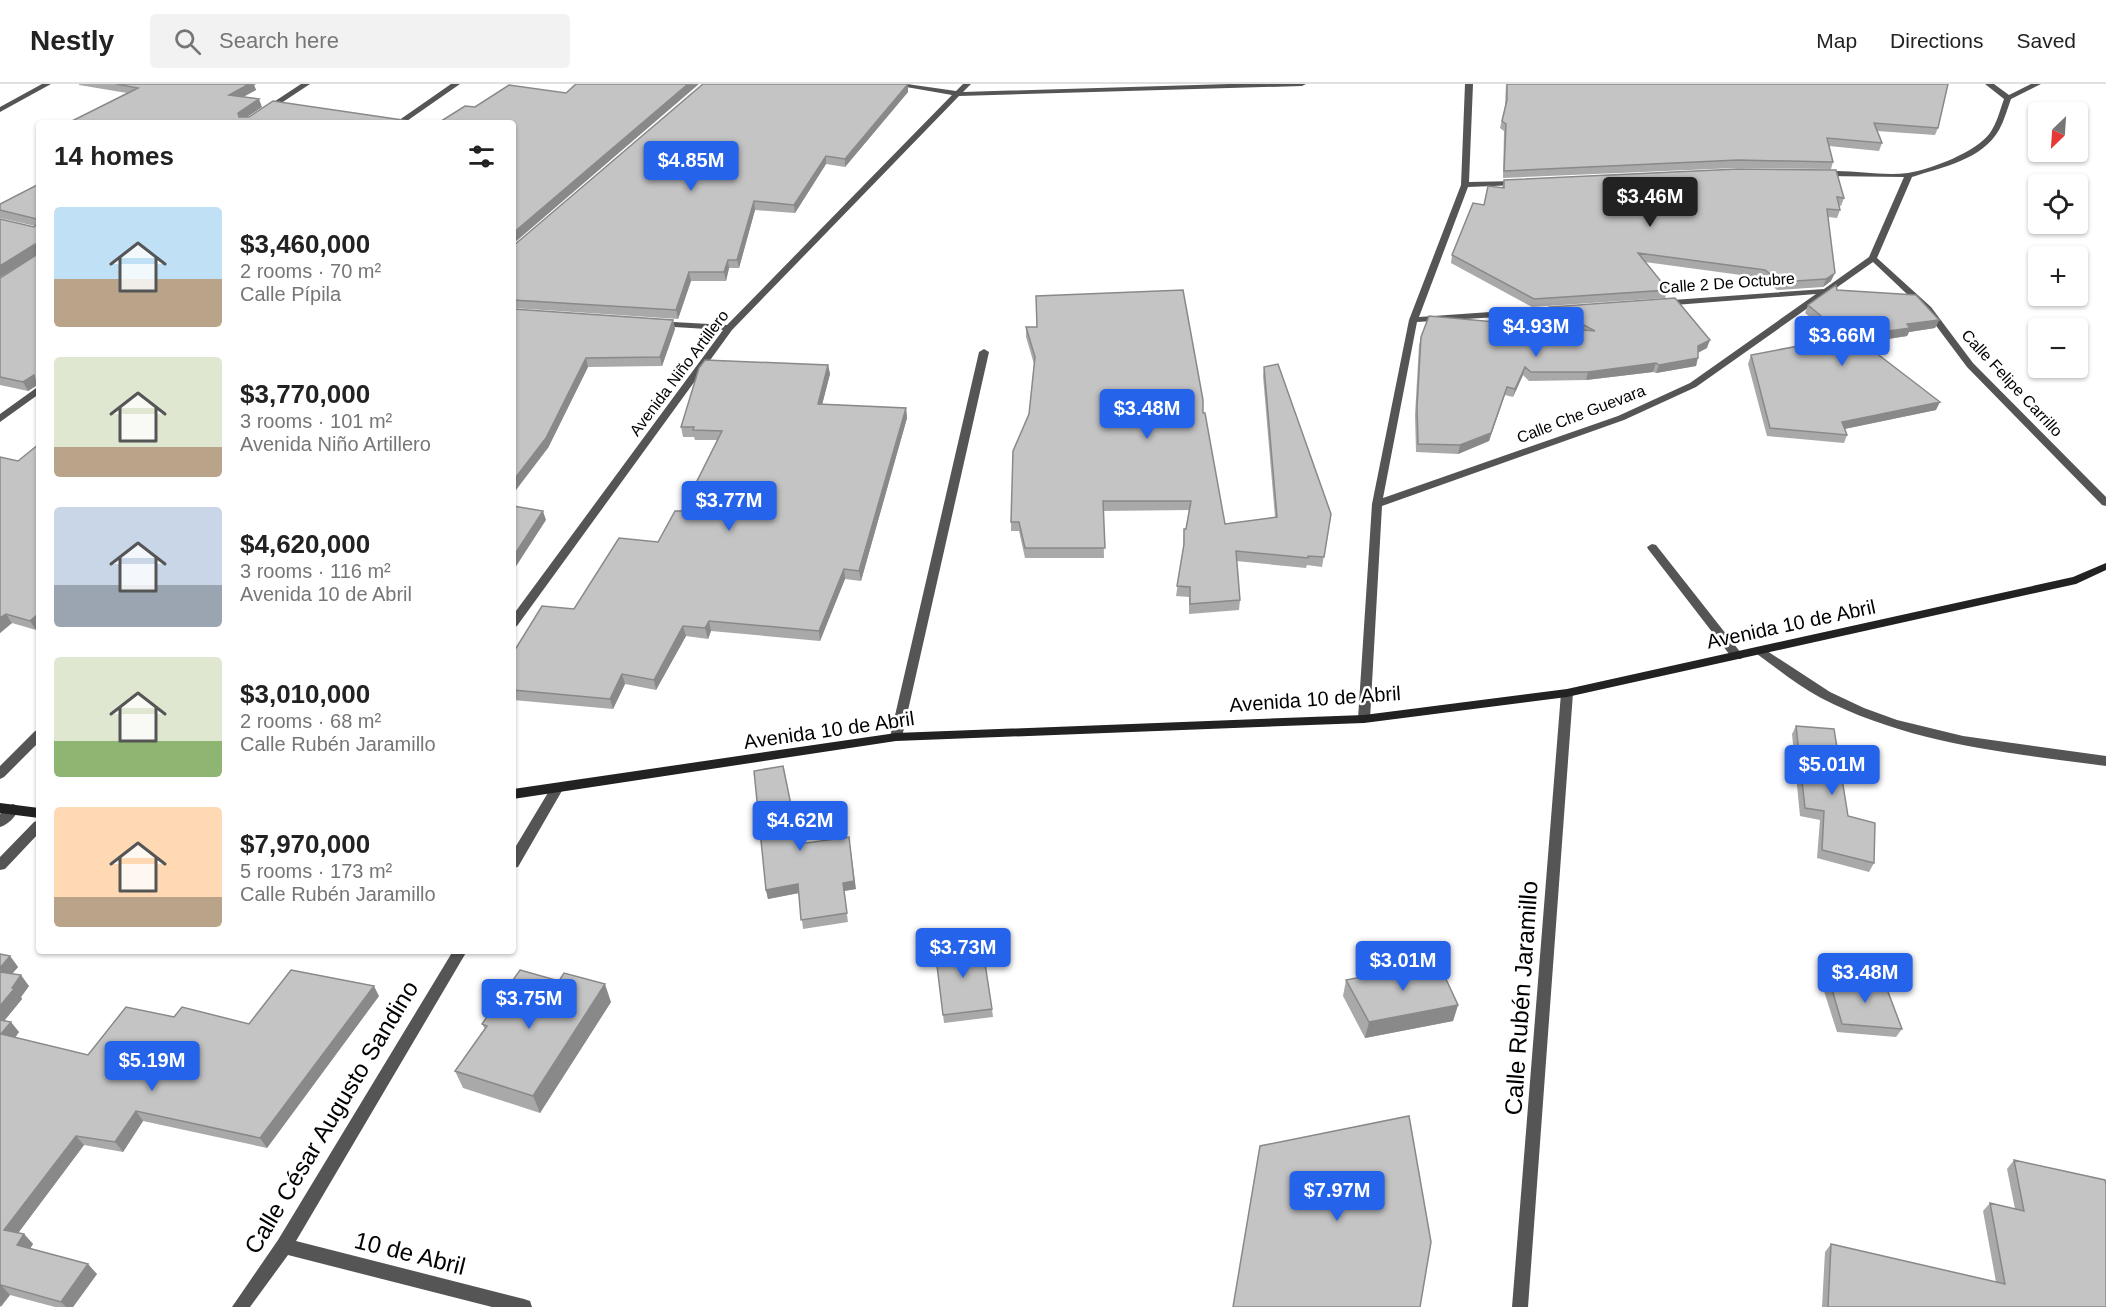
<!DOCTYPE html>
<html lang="en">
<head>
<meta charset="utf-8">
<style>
	body { margin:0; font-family:Arial,sans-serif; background:#f2f2f2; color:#222; height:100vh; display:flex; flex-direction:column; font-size:22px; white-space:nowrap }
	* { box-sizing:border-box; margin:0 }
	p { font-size:20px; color:#767676 }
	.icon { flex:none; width:33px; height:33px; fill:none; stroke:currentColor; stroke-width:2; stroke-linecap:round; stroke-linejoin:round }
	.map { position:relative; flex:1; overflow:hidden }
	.drawer { position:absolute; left:36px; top:36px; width:480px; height:834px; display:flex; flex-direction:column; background:#fff; border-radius:6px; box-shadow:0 2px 4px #0004 }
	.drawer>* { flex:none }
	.needle { width:39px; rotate:205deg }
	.fabs { position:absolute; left:2028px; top:18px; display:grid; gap:12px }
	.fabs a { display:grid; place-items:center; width:60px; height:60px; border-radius:6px; background:#fff; box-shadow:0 2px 4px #0004; font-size:30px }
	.price { position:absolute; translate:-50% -51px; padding:0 14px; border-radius:6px; background:#2563eb; color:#fff; font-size:20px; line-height:39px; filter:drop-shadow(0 2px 3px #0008) }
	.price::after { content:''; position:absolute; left:50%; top:36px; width:18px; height:14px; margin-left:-9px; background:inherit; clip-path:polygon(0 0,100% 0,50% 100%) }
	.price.active { background:#222; color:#fff }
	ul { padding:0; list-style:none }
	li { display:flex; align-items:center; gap:18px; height:150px; padding:0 18px }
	li span { display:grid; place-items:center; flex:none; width:168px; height:120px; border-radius:6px; color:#555 }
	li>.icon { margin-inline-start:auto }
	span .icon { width:72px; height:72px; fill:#fffc; stroke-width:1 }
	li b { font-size:26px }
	h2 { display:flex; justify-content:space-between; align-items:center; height:72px; padding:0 18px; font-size:26px }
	header { display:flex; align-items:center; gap:36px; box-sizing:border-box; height:84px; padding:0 30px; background:#fff; border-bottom:2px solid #e0e0e0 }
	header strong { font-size:28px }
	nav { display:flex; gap:33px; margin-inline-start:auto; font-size:21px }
	.search { width:420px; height:54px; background:#f2f2f2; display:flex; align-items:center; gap:15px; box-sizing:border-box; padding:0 21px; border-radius:6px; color:#767676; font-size:22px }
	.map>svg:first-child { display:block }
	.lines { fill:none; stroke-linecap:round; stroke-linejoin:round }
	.lane { fill:#555; fill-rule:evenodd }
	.street { fill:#555; fill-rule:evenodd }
	.secondary { fill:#222; fill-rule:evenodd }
	.wall { fill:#a9a9a9 }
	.shaded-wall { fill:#898989 }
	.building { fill:#c4c4c4; stroke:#898989; stroke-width:1.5 }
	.labels { text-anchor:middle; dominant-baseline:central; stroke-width:5; stroke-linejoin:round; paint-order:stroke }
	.far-street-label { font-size:16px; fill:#000; stroke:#fff }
	.street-label { font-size:20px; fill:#000; stroke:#fff }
	.near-street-label { font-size:24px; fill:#000; stroke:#fff }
</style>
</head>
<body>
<header>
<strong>Nestly</strong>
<div class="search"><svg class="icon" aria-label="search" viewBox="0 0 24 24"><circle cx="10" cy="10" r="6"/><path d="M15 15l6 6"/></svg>Search here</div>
<nav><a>Map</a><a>Directions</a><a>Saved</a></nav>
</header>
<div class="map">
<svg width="2106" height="1223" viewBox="0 0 2106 1223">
	<rect width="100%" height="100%" fill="#fff"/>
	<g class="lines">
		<!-- lane -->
		<path class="lane" d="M1652,460L1656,461L1741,569L1743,572L1741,575H1733L1648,465L1647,463Z"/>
		<!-- street -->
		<path class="street" d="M42,0H51L0,28V23Z
			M301,0H310L251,39H242Z
			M451,0H460L404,39H395Z
			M889,0H907L956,7L963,0H971L963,8L1229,0H1306L1302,2L959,12L732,246L517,542L513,543V531L723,246L658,242L653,239L655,237L727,241L952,11Z
			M1465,0H1473L1469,98L1517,97L1521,99L1517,101L1468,103L1419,233L1564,223L1568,226L1564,229L1417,238L1383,414L1618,332L1690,299L1816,210L1662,222L1658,219L1659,217L1824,205L1869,173L1904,93L1823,92L1819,90L1820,88C1849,84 1879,93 1908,89C1932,85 1976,68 1990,49C1997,39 2000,26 2004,15L1985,0H1994L2009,11L2031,0H2041L2011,15C2007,26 2004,37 1999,46C1982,76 1942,83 1912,93L1877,174L1931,223L1973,279L2106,413V422L2102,421L1967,283L1925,227L1873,178L1696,303L1624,336L1382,422L1370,635L1364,639L1360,638L1358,635L1372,420L1409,236L1461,101Z
			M984,265L989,268L902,653L896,657L890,653L979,268Z
			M39,302V310L0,338V330Z
			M1761,563L1830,608L1864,624L1897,636L1963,652L2106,672V682C2009,669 1910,660 1821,614C1798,602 1778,585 1757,570L1755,567L1757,564Z
			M1567,605L1573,609L1528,1223H1512L1561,609Z
			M39,646V658L4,693L0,695V682L35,647Z
			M557,700L562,702L563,705L518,783L513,784V767L552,702Z
			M13,720L18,722L19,725C16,732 8,741 0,743V730L8,722Z
			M39,736V749L5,785L0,786V773L34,738Z
			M453,867H467L296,1157L524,1215L530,1217L532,1223H492L288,1171L250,1223H232L278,1156Z"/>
		<!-- secondary -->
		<path class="secondary" d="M2106,479V486L2076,500L1567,613L1364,639L896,657L513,715V705L896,649L1364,631L1567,605L2073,493Z
			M0,719L39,724V734L0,729Z"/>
	</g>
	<!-- wall -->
	<path class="wall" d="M79,0H256L254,1L256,6L243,13L262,23L247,33L423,39H68L127,9L79,1Z
		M908,0V8L845,83L826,80L795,129L755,126L739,184H729L726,197H691L678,235L513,224V162Z
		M1506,0H1948L1938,44L1935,51L1877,47L1882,59L1879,67L1829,62L1833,78L1831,85L1736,84L1503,94L1504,47L1500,44L1505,22Z
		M1504,96L1844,114L1841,122L1839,121L1840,126L1837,134L1828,133L1831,197L1823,203L1777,206L1763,194L1645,178L1668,206L1665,214L1532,223L1451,179L1452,171L1484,121L1502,104Z
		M39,100V306L37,301L28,307L0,301V194L36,171L0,193L35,142L0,134V120Z
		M1837,206L1939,236L1935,244L1909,248L1907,252L1862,259L1936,326L1845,345L1847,351L1844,359L1767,352L1748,280L1751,271L1836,255L1805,229L1808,221Z
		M1550,223L1707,264L1698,269L1696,282L1656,289L1653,288L1586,296L1529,297L1523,291L1513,313L1505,311L1489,357L1458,370L1416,368L1415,331L1419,261L1421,253L1574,245L1547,231Z
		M513,225L673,236L675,245L662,282L588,283L548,364Z
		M1026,243L1203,329L1225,440L1275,433L1263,292L1264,283L1331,430L1322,483L1307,481L1306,484L1236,477L1240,516L1239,526L1189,530V513L1176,512L1183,465L1184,445H1186L1189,426L1103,427L1104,474H1025L1019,447H1011V438L1029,330L1034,280L1026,253Z
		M828,281L830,290L822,320L906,324L907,334L861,497L845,495L820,557L711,547L708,555L686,552L656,606L625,600L613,625L513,616V569L574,525L658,458L682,427L717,356H695L694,353H683L681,343Z
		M0,373L36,546L12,539L0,549Z
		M1796,642L1848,732L1874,779L1869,788L1817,774L1820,736L1800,732L1792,650Z
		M799,760L856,805L844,807L848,838L803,845L799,809L768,815L766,806Z
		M935,865L992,925L993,933L944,939Z
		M0,870L10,872L18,883L12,890L29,902L21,913L22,915L4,937L19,948L15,954L88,971L174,933L249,940L379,912L267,1064L143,1037L123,1068L84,1061L18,1149L24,1150L33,1160L30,1164L97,1190L73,1223H55L10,1211L1,1223Z
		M1829,895L1902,945L1896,953L1837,948L1823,904Z
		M1346,896L1458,921L1453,937L1365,954L1343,912Z
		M611,918L540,1029L463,1004L455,987L485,945L482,940Z
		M2014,1076L2106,1223H1822L1825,1168L1831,1160L1996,1198L1983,1127L1990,1119L2015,1125L2007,1085Z"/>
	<!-- shaded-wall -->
	<path class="shaded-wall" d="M247,0H256L254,1L256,6L232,19L229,11Z
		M688,0H699L513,160V149Z
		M908,0V8L845,83V75Z
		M259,15L262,23L241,37L238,29Z
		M826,72V80L795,129L794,121Z
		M754,117L755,126L739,184L737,176Z
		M35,160L39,169L0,193V182Z
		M728,176L729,184L726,197L724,188Z
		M689,188L691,197L678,235L676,226Z
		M1835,189L1831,197L1823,203L1826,195Z
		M673,236L675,245L662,282L660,273Z
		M1939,236L1935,244L1909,248L1907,252L1850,261L1854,252L1907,240Z
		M1710,256L1707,264L1695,270L1698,262Z
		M586,274L588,283L548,364L513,410V397Z
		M1698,274L1696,282L1656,289L1659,281Z
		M1656,279L1653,288L1586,296L1588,288Z
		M828,281L830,290L820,329L818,320Z
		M1525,283L1523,291L1513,313L1515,305Z
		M34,291L39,300L28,307L23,298Z
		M1507,303L1489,357L1458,370L1460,361Z
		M1940,318L1936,326L1839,346L1842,338Z
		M906,324L907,334L861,497L859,487Z
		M543,427L546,436L513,487V473Z
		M844,485L845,495L820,557L819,547Z
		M39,529V544L36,546L30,537Z
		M6,530L12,539L0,549V534Z
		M709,537L711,547L708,555L705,544Z
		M683,542L686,552L656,606L654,596Z
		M622,590L625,600L613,625L610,615Z
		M849,753L856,805L844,807L848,838L843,799Z
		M798,800L799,809L768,815L766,806Z
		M10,872L18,883L5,898L0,892V884Z
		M21,891L29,902L21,913L22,915L0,942V922Z
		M605,900L611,918L540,1029L533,1012Z
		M374,902L379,912L267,1064L260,1054Z
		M1458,921L1453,937L1365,954L1369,938Z
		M11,938L19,948L9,961L1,950Z
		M136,1027L143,1037L123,1068L115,1058Z
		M76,1052L84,1061L13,1156L4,1146Z
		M24,1150L33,1160L27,1170L17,1161Z
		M88,1180L97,1190L73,1223H66L61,1218Z
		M1,1201L10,1211L0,1223V1202Z"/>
	<!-- building -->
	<path class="building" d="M116,0H249L229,11L259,15L238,29L239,33H249L273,17L423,39H68L138,4Z
		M576,0H688L513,149V39H438L465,22L475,23L509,1L566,9Z
		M703,0H908L845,75L826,72L794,121L754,117L737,176H728L724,188H689L676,226L513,216V162Z
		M1507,0H1948L1938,44L1874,39L1882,59L1827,54L1833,78L1738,76L1504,87L1506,40L1502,37L1507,16Z
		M1738,85L1836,86L1844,114L1837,113L1840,126L1827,125L1835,189L1826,195L1780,198L1765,186L1638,169L1668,206L1534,215L1452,171L1473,119L1484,121L1488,102L1504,104V96Z
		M39,100V301H36L34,291L23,298L0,293V194L36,171L35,160L0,182V135L34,143L37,140V135L0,126V120Z
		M1836,201L1837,206L1916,211L1939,236L1907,240L1910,244L1854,252L1940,318L1842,338L1847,351L1770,344L1751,271L1846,253L1808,221Z
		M1183,206L1203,316V329H1205L1225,440L1277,433L1264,283L1278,280L1331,430L1324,473L1308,472V474L1236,467L1240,516L1190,520V503L1177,502L1184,460V445H1186L1191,417H1103L1105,464H1025L1019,438H1011L1013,367L1029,330L1035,273L1026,243H1037L1036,212Z
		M1675,214L1710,256L1698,262V274L1659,281L1656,279L1588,288H1531L1525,283L1515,305L1507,303L1491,349L1460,361L1418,360L1417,323L1421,253L1429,232L1595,247L1550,223Z
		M513,225L673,236L660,273L586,274L546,354L513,397Z
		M705,276L828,281L818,320L906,324L859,487L844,485L819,547L709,537L705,544L683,542L654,596L622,590L610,615L513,606V569L542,522L574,525L619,454L658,458L675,427H682L722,347L693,346L694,343H681L699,284Z
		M39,360V529L30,537L6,530L0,534V373L18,377Z
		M513,422L543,427L513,473Z
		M1796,642L1834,645L1848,732L1875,739L1874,779L1822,766L1824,727L1805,724Z
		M783,682L799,760L849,753L854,797L843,799L847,829L801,836L798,800L766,806L754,687Z
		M982,860L992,925L943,931L935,865Z
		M0,870L10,872L0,884Z
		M1438,878L1458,921L1369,938L1346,896Z
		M291,886L374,902L260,1054L136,1027L115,1058L76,1052L4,1146L24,1150L17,1161L88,1180L61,1218L1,1201L0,1202V936L11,938L1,950L88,971L126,923L174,933L182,923L249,940Z
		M520,886L559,897L564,889L605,900L533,1012L455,987L487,942L482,940Z
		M0,888L21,891L12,904L14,905L0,922Z
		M1829,895L1885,900L1902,945L1842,940Z
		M1409,1032L1431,1158L1420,1223H1233L1260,1062Z
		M2014,1076L2105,1096L2106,1100V1223H1828L1831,1160L2005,1200L1990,1119L2024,1127Z"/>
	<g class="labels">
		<!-- far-street labels -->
		<g class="far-street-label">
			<text transform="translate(1727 199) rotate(-4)">Calle 2 De Octubre</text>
			<text transform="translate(679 289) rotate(-53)">Avenida Niño Artillero</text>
			<text transform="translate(2012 299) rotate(47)">Calle Felipe Carrillo</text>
			<text transform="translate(1581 330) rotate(-21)">Calle Che Guevara</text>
		</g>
		<!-- street labels -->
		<g class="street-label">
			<text transform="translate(1791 540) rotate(-12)">Avenida 10 de Abril</text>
			<text transform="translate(1315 615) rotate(-4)">Avenida 10 de Abril</text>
			<text transform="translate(829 646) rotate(-8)">Avenida 10 de Abril</text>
		</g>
		<!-- near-street labels -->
		<g class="near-street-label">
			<text transform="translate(1521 914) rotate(-86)">Calle Rubén Jaramillo</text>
			<text transform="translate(331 1033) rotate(-59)">Calle César Augusto Sandino</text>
			<text transform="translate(410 1169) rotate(14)">10 de Abril</text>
		</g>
	</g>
</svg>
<div class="fabs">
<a><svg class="needle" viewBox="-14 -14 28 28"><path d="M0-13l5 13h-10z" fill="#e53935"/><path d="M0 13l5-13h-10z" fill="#767676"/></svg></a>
<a><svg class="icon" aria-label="locate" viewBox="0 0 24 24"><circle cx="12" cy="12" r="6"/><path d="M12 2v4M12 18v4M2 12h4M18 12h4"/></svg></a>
<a>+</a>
<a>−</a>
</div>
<b class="price" style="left:691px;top:108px">$4.85M</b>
<b class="price active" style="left:1650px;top:144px">$3.46M</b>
<b class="price" style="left:1536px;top:274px">$4.93M</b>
<b class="price" style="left:1842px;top:283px">$3.66M</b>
<b class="price" style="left:1147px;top:356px">$3.48M</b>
<b class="price" style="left:729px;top:448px">$3.77M</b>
<b class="price" style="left:1832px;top:712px">$5.01M</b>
<b class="price" style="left:800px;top:768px">$4.62M</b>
<b class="price" style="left:963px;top:895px">$3.73M</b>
<b class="price" style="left:1403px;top:908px">$3.01M</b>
<b class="price" style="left:1865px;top:920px">$3.48M</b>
<b class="price" style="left:529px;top:946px">$3.75M</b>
<b class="price" style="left:152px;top:1008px">$5.19M</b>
<b class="price" style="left:1337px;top:1138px">$7.97M</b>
<section class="drawer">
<h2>14 homes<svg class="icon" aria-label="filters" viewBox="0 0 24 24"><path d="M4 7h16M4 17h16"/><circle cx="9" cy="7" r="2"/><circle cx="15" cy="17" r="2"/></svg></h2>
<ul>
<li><span style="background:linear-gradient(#bfe0f5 60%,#b9a48a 0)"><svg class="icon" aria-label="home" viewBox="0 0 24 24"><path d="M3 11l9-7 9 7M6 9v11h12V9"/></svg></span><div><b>$3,460,000</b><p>2 rooms · 70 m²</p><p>Calle Pípila</p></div></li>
<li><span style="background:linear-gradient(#dfe7d0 75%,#b9a48a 0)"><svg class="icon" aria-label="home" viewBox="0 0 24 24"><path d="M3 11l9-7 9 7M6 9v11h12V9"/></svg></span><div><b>$3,770,000</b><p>3 rooms · 101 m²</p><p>Avenida Niño Artillero</p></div></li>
<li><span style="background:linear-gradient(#c9d6e8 65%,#9aa5b1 0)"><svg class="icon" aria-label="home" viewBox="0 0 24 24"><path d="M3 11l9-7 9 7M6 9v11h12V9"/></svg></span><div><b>$4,620,000</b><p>3 rooms · 116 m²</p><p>Avenida 10 de Abril</p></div></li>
<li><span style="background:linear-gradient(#dfe7d0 70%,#8fb573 0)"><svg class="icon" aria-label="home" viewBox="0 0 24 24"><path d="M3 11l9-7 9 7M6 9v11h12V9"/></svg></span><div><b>$3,010,000</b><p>2 rooms · 68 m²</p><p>Calle Rubén Jaramillo</p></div></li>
<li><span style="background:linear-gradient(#ffd9b3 75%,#b9a48a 0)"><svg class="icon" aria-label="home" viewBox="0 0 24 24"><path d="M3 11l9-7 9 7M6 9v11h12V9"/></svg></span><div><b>$7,970,000</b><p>5 rooms · 173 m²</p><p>Calle Rubén Jaramillo</p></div></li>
</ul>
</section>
</div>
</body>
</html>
